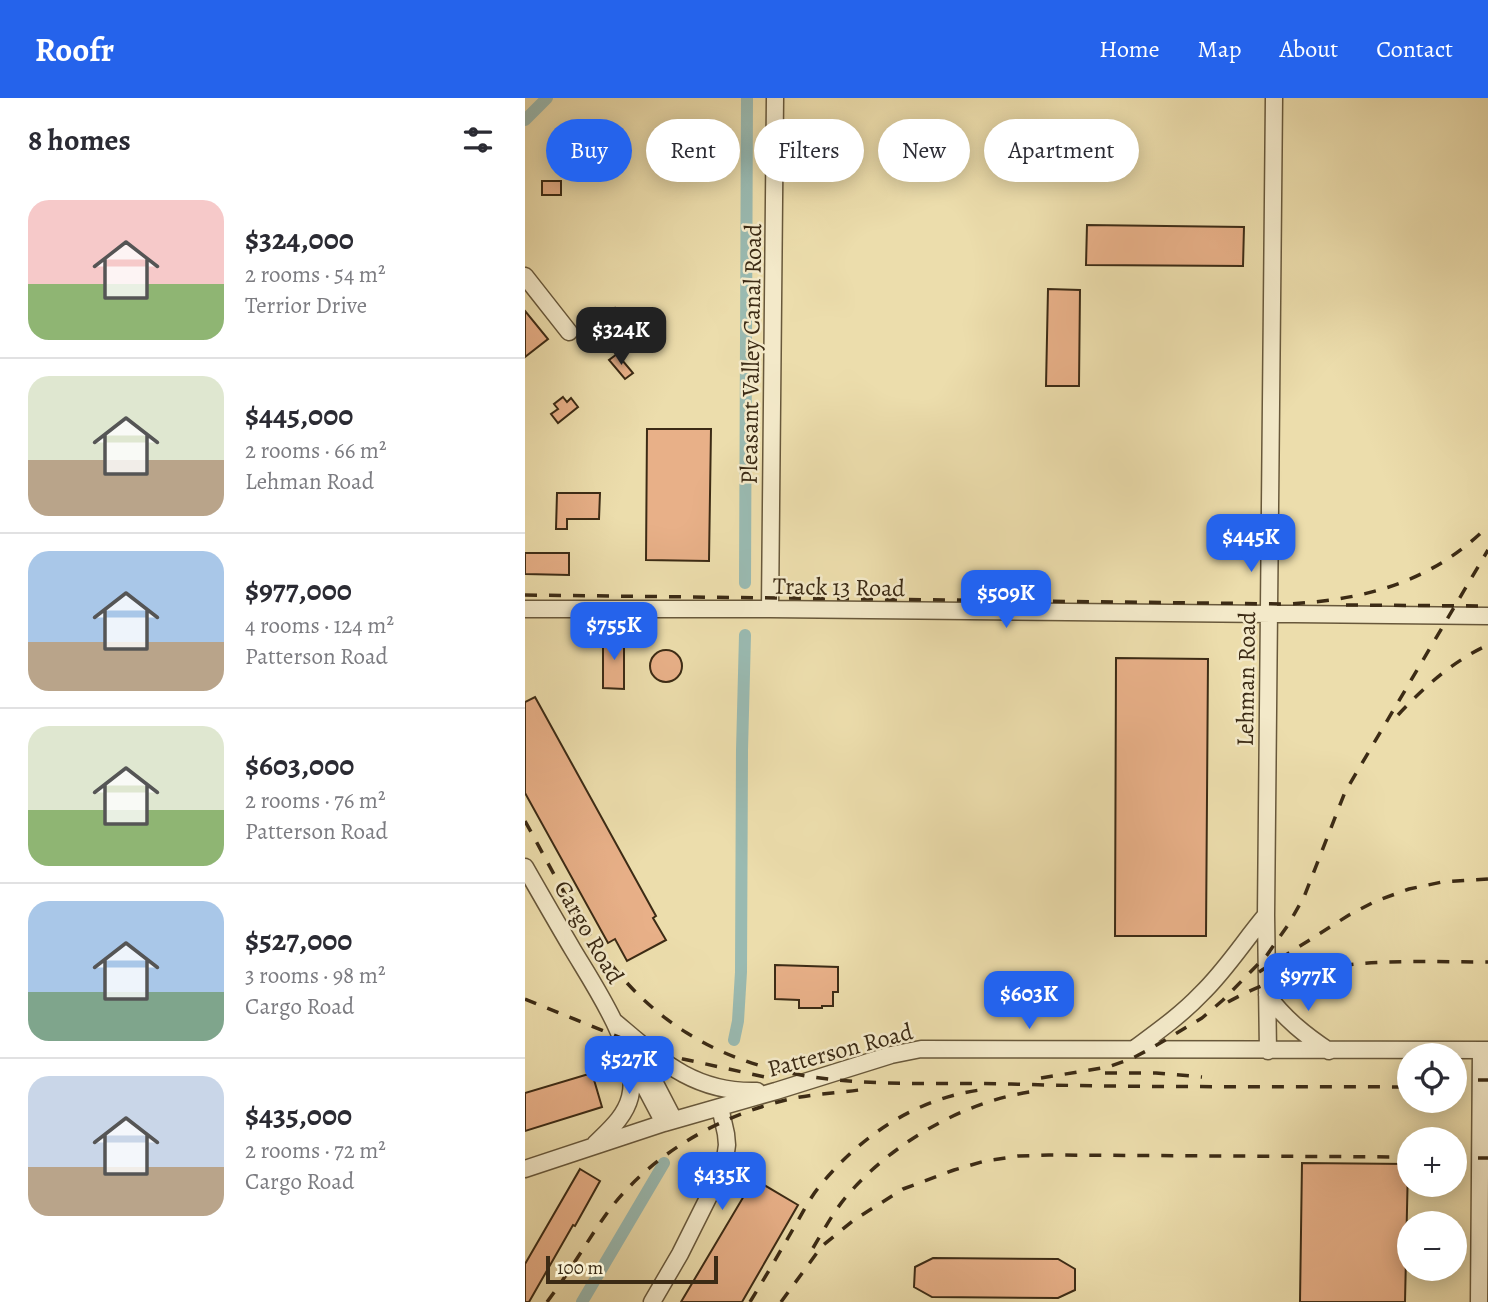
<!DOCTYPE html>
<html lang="en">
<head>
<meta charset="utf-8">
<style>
	body { margin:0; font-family:Alegreya,serif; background:#f2f2f3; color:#2b2b33; height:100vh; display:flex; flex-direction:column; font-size:26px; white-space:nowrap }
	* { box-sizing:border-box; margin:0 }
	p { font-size:23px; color:#7c7c81 }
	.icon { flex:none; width:38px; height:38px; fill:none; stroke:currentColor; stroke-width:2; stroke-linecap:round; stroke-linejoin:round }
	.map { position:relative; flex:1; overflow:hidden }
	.drawer { display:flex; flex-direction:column; background:#fff; width:525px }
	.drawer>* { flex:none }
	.top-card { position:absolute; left:21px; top:21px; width:665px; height:63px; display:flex; gap:14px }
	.tools { position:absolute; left:872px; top:945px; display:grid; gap:14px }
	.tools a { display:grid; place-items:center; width:70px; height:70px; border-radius:50%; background:#fff; box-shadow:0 4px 18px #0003; font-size:35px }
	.scale { position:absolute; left:21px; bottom:18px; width:172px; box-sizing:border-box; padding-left:7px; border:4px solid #3c2b15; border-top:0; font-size:19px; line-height:24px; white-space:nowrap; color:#3c2b15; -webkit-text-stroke:5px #f3e9c9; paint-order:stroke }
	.price { position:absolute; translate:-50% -60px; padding:0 16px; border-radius:14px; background:#2563eb; color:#fff; font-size:23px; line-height:46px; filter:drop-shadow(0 2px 4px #0008) }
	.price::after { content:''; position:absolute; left:50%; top:42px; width:21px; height:16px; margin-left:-10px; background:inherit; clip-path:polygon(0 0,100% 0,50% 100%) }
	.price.current { background:#222; color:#fff }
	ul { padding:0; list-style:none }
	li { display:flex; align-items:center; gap:21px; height:175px; padding:0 28px }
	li+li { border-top:2px solid #e1e1e2 }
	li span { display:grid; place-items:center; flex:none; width:196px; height:140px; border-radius:21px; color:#555 }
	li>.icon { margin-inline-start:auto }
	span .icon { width:84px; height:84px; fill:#fffc; stroke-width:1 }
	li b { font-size:30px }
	h2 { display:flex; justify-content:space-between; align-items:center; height:84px; padding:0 28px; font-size:30px }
	.pill { padding:0 24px; border-radius:32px; background:#fff; box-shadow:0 4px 18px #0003; font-size:24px; line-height:63px }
	.pill.current { background:#2563eb; color:#fff }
	header { display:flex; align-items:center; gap:42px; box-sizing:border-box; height:98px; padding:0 35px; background:#2563eb; color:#fff }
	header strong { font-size:33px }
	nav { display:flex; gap:38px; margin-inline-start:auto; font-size:24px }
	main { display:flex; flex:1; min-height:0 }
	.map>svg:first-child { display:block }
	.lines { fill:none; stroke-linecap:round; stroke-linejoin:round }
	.canal { stroke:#9abab1; stroke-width:12 }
	.building { fill:#e8b088; stroke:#3c2b15; stroke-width:2 }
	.minor-casing { stroke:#68583b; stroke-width:19 }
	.minor { stroke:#f3e9c9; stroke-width:16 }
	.rail { stroke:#3c2b15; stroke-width:3.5; stroke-dasharray:12 12; stroke-linecap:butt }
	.labels { text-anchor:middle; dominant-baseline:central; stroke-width:5; stroke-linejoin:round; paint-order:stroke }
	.street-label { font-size:24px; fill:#3c2b15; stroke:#f3e9c9 }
</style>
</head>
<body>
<header>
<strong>Roofr</strong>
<nav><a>Home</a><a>Map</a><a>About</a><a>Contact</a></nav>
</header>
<main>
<section class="drawer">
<h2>8 homes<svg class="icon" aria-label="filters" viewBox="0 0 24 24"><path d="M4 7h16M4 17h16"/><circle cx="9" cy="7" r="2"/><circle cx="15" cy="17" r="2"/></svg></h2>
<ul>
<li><span style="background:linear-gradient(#f6c9c9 60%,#8fb573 0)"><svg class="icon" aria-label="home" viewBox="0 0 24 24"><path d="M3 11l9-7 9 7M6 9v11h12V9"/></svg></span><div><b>$324,000</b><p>2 rooms · 54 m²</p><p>Terrior Drive</p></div></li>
<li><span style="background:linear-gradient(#dfe7d0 60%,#b9a48a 0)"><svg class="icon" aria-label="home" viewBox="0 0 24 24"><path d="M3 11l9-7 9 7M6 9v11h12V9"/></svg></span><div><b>$445,000</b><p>2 rooms · 66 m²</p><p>Lehman Road</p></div></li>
<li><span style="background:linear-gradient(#a9c7e8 65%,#b9a48a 0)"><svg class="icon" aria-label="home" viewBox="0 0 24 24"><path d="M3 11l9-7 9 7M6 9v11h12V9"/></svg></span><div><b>$977,000</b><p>4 rooms · 124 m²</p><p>Patterson Road</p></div></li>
<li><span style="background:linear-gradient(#dfe7d0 60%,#8fb573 0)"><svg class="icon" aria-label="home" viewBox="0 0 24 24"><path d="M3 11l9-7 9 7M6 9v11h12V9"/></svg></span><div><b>$603,000</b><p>2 rooms · 76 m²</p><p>Patterson Road</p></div></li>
<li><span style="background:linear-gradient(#a9c7e8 65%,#7fa58c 0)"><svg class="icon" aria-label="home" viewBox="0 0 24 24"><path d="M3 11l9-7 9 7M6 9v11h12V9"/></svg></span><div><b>$527,000</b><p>3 rooms · 98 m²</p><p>Cargo Road</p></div></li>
<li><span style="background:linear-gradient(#c9d6e8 65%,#b9a48a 0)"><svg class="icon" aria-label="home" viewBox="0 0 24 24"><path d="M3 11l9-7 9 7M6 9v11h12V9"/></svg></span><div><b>$435,000</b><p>2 rooms · 72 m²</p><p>Cargo Road</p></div></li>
</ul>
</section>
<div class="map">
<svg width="963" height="1204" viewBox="0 0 963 1204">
	<rect width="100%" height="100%" fill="#ecddac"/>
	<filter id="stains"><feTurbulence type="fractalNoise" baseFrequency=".00286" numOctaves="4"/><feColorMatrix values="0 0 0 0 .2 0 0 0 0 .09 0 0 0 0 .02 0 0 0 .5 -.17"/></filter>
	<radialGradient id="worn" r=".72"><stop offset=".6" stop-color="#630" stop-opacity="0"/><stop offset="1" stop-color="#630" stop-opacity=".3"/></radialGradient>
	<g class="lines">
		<!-- canal -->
		<path class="canal" d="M0,22L22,0
			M220,485L222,0
			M209,942L213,923L216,874L217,652L220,537
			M57,1204L139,1065"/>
	</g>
	<!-- building -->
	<path class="building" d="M17,83H36V97H17Z
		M562,127L719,129L718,168L561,167Z
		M523,191L555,192L554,288H521Z
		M90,210L103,226L78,247L65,231Z
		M0,213L23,241L0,259Z
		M92,256L108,275L100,281L84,262Z
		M38,299L42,304L46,300L53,309L33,325L26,316L33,311L29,306Z
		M122,331H186L184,463L121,462Z
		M32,395H75L74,421H42V431H31Z
		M0,455H44V477L0,476Z
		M78,538H99V591L78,590Z
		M125 568a16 16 0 1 1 32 0a16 16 0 1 1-32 0Z
		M591,560L683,561L681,838H590Z
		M10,599L131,818L128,820L141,842L102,863L90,841L83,845L0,695V604Z
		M250,867L313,869V894H308V908H297V910H274V902L250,901Z
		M67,975L77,1009L0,1033V995Z
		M777,1065L883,1066L880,1204H775Z
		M55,1071L75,1083L50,1128L48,1127L4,1204H0V1166Z
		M229,1081L273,1107L217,1204H156Z
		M408,1160L533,1161L550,1171V1192L533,1200L407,1199L389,1189L390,1169Z"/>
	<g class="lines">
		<!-- minor casing -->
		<g class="minor-casing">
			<path id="minor" d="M0,178L44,234
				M0,511H245L963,518
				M245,511L250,0
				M0,769C16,797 32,825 48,852C70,889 116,956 105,999C100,1019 84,1032 70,1046
				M742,897C760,921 780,937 804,953
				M90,924C135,962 169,995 232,993
				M108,943L149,1022
				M609,951C632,934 656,917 676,896C701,872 719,843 741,817
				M743,953L741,817L749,0
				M109,968L138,1023
				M0,1071L139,1025L251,993L366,957L396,951L963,952
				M127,1204L155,1156L199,1068L202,1047L201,1036L195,1009
				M954,1204L956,952"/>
		</g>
		<!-- minor -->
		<use href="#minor" class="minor"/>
		<!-- rail -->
		<path class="rail" d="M0,497L762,506C839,502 906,485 963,428
			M821,507L963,508
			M873,617C899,589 928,563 963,547
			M0,723C45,804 80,884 162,935C261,997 375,983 486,986C619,990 751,988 884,989
			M734,874L824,817L851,803L884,791L917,784L963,781
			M0,901L121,950L158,961L240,979
			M703,904C789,856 869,864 963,864
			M580,975H631L677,979
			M516,980L583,969L606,961L625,951L677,920L698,902L742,857L763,827L779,799L820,694L963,452
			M929,982H963
			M929,1060H963
			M288,1150C300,1130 311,1109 327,1092C372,1042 444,1001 512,993
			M22,1204C45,1174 63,1141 85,1111C129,1054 196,1017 265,1001C288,996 312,995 334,992
			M225,1204C241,1178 256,1152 271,1126C278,1114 285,1100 294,1089C334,1039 390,1001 455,992
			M256,1204L297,1148L329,1122L378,1091L429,1072L460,1063L493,1058L524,1057L884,1059"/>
	</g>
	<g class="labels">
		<!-- street labels -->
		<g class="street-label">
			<text transform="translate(226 256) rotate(-89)">Pleasant Valley Canal Road</text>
			<text transform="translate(314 489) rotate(1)">Track 13 Road</text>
			<text transform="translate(721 581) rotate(-89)">Lehman Road</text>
			<text transform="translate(64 834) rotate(60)">Cargo Road</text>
			<text transform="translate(315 952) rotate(-15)">Patterson Road</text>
		</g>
	</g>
	<rect width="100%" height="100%" filter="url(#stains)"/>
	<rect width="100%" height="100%" fill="url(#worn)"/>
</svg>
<div class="tools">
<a><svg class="icon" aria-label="locate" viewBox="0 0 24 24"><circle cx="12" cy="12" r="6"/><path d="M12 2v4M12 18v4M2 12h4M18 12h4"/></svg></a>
<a>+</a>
<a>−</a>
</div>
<div class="scale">100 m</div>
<b class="price current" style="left:96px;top:269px">$324K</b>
<b class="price" style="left:726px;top:476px">$445K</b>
<b class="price" style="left:481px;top:532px">$509K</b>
<b class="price" style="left:89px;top:564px">$755K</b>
<b class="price" style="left:783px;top:915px">$977K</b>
<b class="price" style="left:504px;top:933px">$603K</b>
<b class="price" style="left:104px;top:998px">$527K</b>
<b class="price" style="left:197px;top:1114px">$435K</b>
<div class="top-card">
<a class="pill current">Buy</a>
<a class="pill">Rent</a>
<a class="pill">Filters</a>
<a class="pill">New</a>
<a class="pill">Apartment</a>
</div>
</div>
</main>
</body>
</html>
